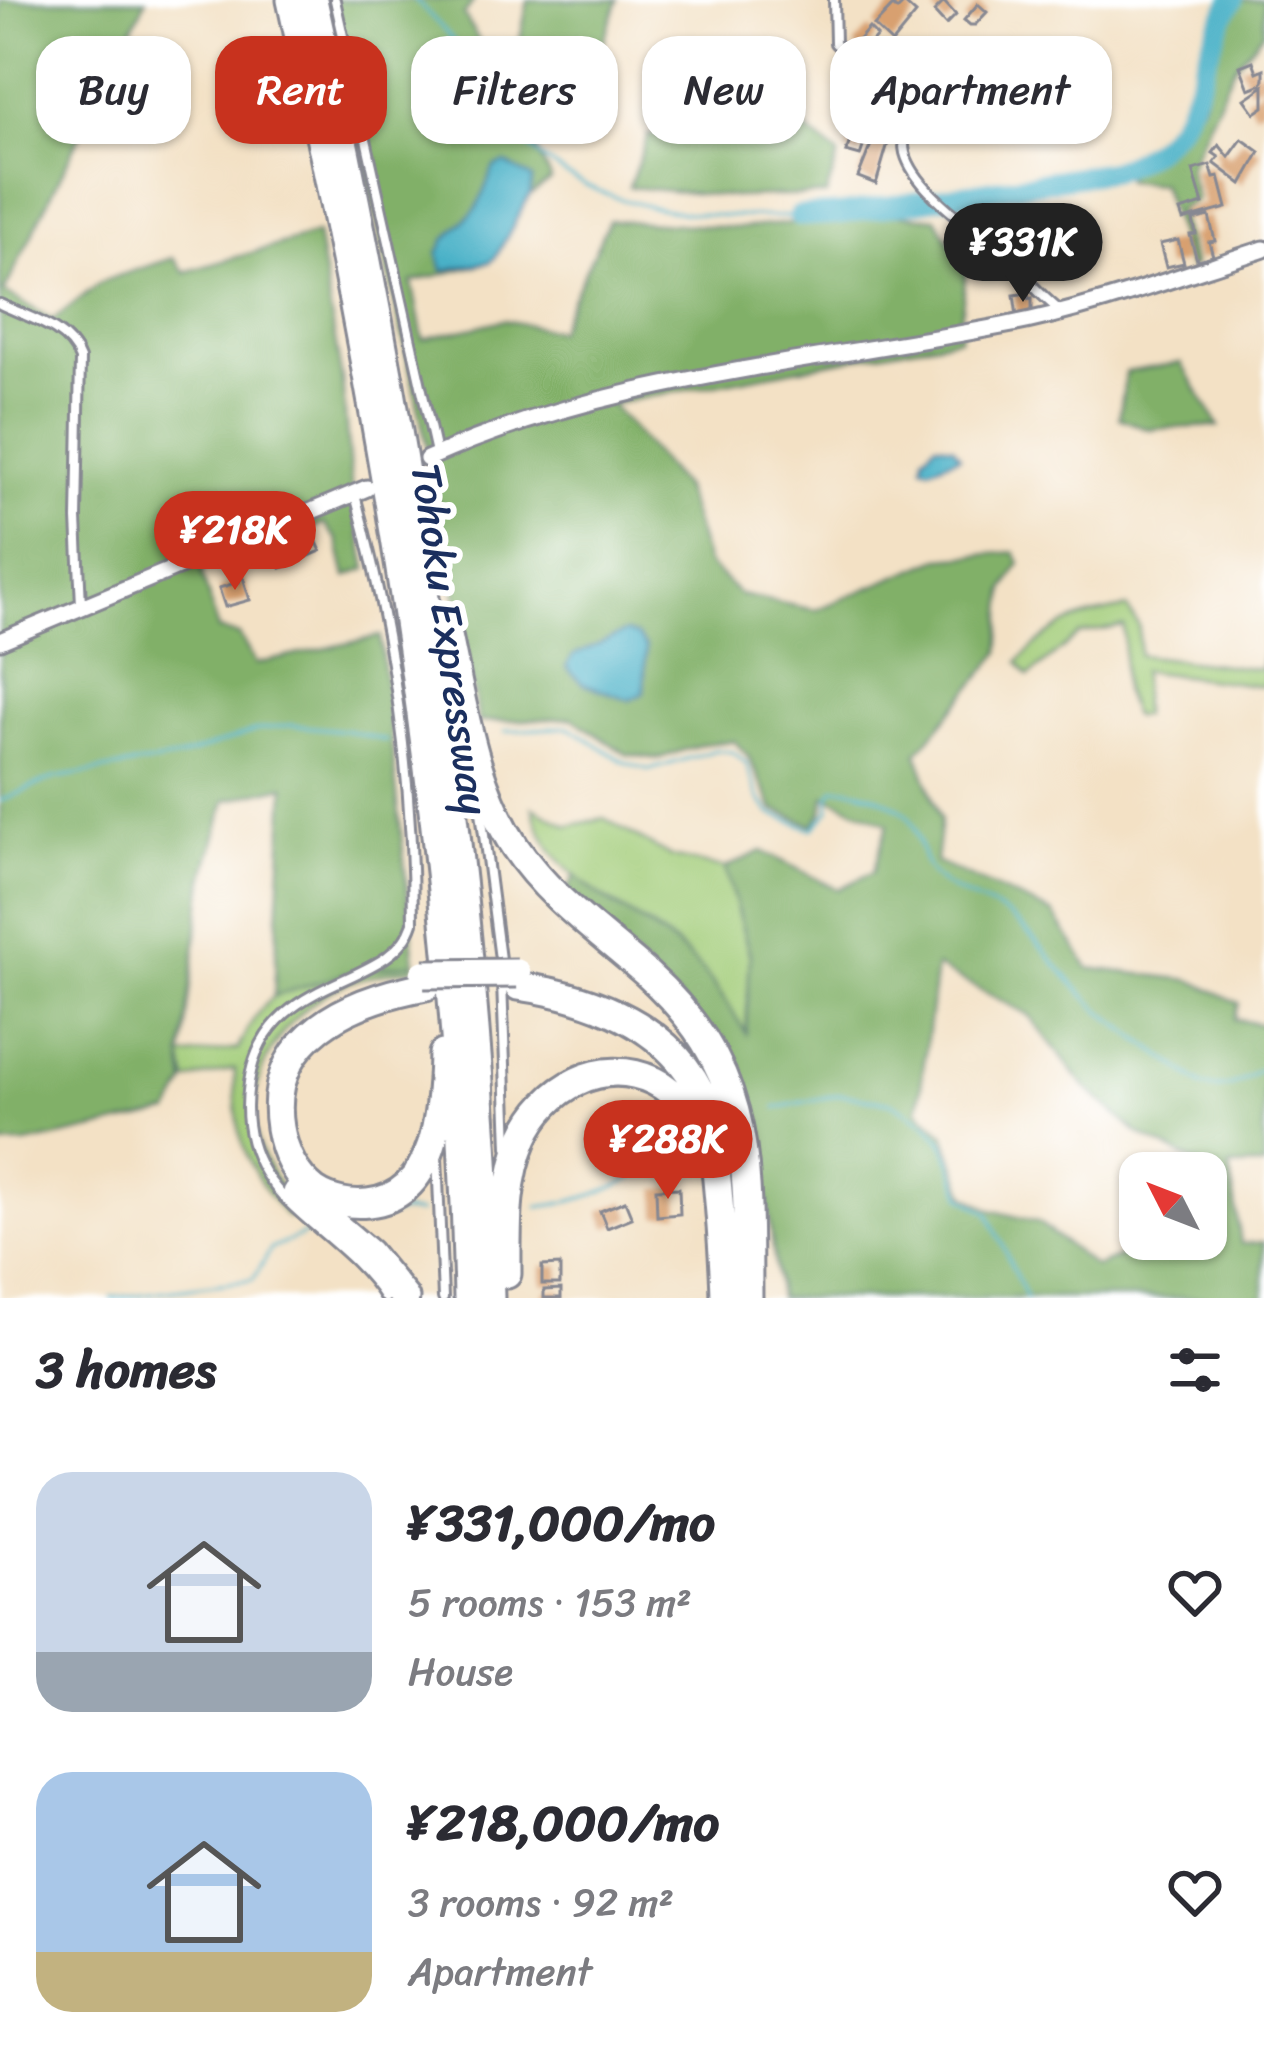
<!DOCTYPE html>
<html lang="en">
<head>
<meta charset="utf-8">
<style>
	body { margin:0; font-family:Sriracha,sans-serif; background:#f7f7f7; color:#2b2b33; height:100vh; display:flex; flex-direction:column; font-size:45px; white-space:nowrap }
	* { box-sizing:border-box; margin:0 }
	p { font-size:39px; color:#7c7c81 }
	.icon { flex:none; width:66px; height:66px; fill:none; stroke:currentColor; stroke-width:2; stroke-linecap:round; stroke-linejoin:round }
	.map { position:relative; height:1298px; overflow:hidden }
	.drawer { display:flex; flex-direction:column; background:#fff; flex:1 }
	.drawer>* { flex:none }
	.banner { position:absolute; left:36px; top:36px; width:1194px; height:108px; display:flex; gap:24px }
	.needle { width:78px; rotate:312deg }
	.fabs { position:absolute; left:1119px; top:1152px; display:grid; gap:24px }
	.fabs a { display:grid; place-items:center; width:108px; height:108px; border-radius:24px; background:#fff; box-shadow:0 3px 9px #0004; font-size:60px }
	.price { position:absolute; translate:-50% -102px; padding:0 27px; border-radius:42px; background:#c8321e; color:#fff; font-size:39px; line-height:78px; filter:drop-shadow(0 3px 6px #0008) }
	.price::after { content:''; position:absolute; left:50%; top:72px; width:36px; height:27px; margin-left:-18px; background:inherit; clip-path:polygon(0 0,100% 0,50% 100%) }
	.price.selected { background:#222; color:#fff }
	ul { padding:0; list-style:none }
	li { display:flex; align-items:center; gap:36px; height:300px; padding:0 36px }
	li span { display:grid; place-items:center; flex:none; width:336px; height:240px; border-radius:36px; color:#555 }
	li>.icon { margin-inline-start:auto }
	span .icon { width:144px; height:144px; fill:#fffc; stroke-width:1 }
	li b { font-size:51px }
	h2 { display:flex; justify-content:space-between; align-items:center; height:144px; padding:0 36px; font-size:51px }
	.pill { padding:0 42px; border-radius:36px; background:#fff; box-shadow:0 3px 9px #0004; font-size:42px; line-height:108px }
	.pill.selected { background:#c8321e; color:#fff }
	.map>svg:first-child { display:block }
	.green { fill:#a2cc78; stroke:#5e7e6b; stroke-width:3 }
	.forest { fill:#81b068; stroke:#4e7063; stroke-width:3; fill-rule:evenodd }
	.water { fill:#48b1c7; stroke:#327092; stroke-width:3 }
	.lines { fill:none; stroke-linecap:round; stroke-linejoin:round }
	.stream { stroke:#48b1c7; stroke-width:3 }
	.river { stroke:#48b1c7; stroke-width:21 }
	.building { fill:#d8a06f }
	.service-casing { stroke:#878892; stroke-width:14 }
	.minor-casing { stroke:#878892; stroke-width:21 }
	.motorway-casing { stroke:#878892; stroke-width:33 }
	.service { stroke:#fff; stroke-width:8 }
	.minor { stroke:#fff; stroke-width:15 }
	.motorway { stroke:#fff; stroke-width:27 }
	.motorway-bridge-casing { stroke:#878892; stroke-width:33; stroke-linecap:butt }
	.motorway-bridge { stroke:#fff; stroke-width:27 }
	.labels { text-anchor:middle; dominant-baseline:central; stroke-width:12; stroke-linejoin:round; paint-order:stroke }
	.street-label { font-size:42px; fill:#1b2f5e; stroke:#fff }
</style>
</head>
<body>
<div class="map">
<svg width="1264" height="1298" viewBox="0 0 1264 1298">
	<rect width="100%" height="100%" fill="#fff"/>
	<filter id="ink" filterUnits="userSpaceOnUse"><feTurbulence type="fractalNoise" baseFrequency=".00833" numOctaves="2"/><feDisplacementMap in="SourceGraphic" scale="24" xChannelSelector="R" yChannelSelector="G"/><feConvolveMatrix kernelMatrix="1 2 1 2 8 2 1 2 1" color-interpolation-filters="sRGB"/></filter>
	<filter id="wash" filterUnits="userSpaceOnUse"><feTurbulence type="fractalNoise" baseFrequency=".004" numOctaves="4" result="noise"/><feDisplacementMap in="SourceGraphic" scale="48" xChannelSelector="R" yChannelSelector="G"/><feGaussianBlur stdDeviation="2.7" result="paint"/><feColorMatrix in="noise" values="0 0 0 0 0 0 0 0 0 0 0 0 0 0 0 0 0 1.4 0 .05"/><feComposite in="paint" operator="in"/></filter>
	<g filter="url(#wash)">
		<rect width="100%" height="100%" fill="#f3e1c5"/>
		<!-- green -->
		<path class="green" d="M1127,608L1139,626V655L1260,669L1264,651V686L1142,671V716H1133L1123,690L1124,626L1080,634L1029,676L1018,662C1055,623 1075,617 1127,608Z
			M533,807L569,826L604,818L671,857L725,868L751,960L746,1035C727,1002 707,971 677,946C622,901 551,885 533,807Z
			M415,963V968C391,972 365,975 343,985C284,1010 240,1079 258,1143C266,1170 284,1193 302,1213L288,1218C244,1169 234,1135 235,1069L187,1081L182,1057L238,1049C246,1032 259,1005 276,995C307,977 379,968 415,963Z"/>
		<!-- forest -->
		<path class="forest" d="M0,0H146L4,292L53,320L102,281L173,258L185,272L317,234L342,380L351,482L367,569L346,577L337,539L324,524L201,570L218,630L239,635L256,664L380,636L415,963L353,972L274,996L285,786L226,800L204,879L182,1057L186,1083L170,1113L26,1144L0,1145Z
			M328,0H474L464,15L507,88L551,180L530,195L490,262L412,282L423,339L504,320L557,331L609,220L739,228L893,214L936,218L966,271L959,338L611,404L684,489L707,563L740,595L816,610L940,558L1015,552L1020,563L1005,590L1000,653L917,753L941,819L936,862L1054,914L1089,968L1191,980L1239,1003L1235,1019L1264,1025V1166L1230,1167L1241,1244L1264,1242V1298H779C767,1207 763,1111 712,1032L567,891L575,875C605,904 643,920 675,945C707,969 725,1001 746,1033L750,955L725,868L762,851L838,889L873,872L888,824L825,796L823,812L813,825L774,810L748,756L734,741L703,744L657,759L626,754L572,718L479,722L434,479ZM936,967L1029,1015L1083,1085L1137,1133L1198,1164L1199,1173H1206V1239H1161L1095,1267L1038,1222L991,1210L966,1195L945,1135L918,1110Z
			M528,0H618L597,61L519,44Z
			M1242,0H1264V31L1234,67L1188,168L1196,200L1177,210L1194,266L1189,268L1161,184L1125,181L1126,172L1167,148L1202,103L1222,29Z
			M722,104L751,109L768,127L804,128L839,155L826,195L733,197L629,187L648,135L700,134Z
			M1181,363L1219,426L1148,429L1119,418L1126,372Z"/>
		<!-- water -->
		<path class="water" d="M505,163L532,179L530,194L496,257L490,262L443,270L438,254L445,240L477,208L494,167Z
			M936,443L953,446L960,456L930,468L923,466L924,455Z
			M626,632L637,636L646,647L644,693L630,700L582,683L566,667L573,656Z"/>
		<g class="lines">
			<!-- stream -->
			<path class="stream" d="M415,0C437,22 459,44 475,70C486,88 495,110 509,126C582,213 693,219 799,216
				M505,731L569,727L624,762L650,770L716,750L733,752L746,763L758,797L771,814L813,829L830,810L829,797L834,789C855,786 886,798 903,811C922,826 917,859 935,877C956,898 992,901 1015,921C1046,947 1068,983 1099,1009C1132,1036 1169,1060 1203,1086C1229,1092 1243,1081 1264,1067
				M0,801L54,778L178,758L257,730L290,725L349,731L386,741
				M776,1108L841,1094L890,1102L926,1123L945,1145L963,1197L988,1213L1026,1298
				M538,1207C593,1201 632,1180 680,1152
				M358,1223L403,1212L419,1213
				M112,1298L253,1280L271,1249L311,1231"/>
			<!-- river -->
			<path class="river" d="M799,216L839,214L1112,171C1210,134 1187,74 1233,0"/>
		</g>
		<g id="blocks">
			<!-- building -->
			<path class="building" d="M944,2L956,15L946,25L934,12Z
				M904,3L916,14L892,43L874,26L893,6L897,10Z
				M978,4L987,12L975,25H970L964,20Z
				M869,28L877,36L862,53L854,45Z
				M883,48L897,65L884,79L868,64Z
				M1253,61L1257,72L1264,69V79L1262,84L1249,89L1240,66Z
				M860,86L873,93L863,110L850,103Z
				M1264,86V107L1255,113L1245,99Z
				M854,130L867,135L860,156L846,152Z
				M874,137L888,143L876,184L858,177Z
				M1242,139L1260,152L1242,184L1214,163L1219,157L1213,153L1219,145L1229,157Z
				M1210,165L1214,178L1219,177L1227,208L1183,220L1180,211L1203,204L1193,170Z
				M1209,216L1215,241L1209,242L1213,256L1197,260L1190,235L1196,234L1193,220Z
				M1178,240L1184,263L1166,267L1160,244Z
				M1028,293L1029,299L1032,298V314L1017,316L1014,295Z
				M315,538L321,551L307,557L301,544Z
				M289,547L295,563L281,568L275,553Z
				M243,577L250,600L225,607L219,588L239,582L238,579Z
				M679,1188L680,1214L657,1216L656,1189Z
				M625,1201L632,1218L607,1228L600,1211Z
				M560,1265V1284H542V1266Z
				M561,1289V1298H544V1290Z"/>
		</g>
	</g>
	<g filter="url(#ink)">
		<use href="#blocks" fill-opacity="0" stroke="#878892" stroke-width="3"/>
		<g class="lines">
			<!-- service casing -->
			<g class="service-casing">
				<path id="service" d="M335,0L436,453
					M834,0L835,43L904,106C909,122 901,137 905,153C915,191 974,228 1002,254C1023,274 1039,295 1063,313
					M0,304C29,318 68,327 80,359L77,519L81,605
					M355,495C393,633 413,780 413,923C391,991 266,971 249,1082C231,1201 336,1220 385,1298
					M480,804L501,967
					M502,982L508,1147
					M437,1156L443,1298"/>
			</g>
			<!-- minor casing -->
			<g class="minor-casing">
				<path id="minor" d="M427,459C608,377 809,363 1002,326C1092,309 1177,277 1264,249
					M0,641L367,488"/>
			</g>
			<!-- motorway casing -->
			<g class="motorway-casing">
				<path id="motorway" d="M291,0C385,427 459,860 468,1298
					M313,0C407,428 477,860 490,1298
					M447,631C463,705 473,783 515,847C549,898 601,933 646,973C755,1071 747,1163 748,1298
					M426,986C351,1000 265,1036 280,1128C284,1152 295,1176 315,1191C330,1201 350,1205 368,1203C437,1196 442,1108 443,1054
					M518,986C594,997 675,1027 706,1104C712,1119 713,1133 714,1149C719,1199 724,1248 725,1298
					M297,1193L368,1253L405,1298
					M507,1274C507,1229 505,1180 524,1137C546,1088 601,1056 654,1081C679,1093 695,1119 709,1142"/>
			</g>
			<!-- service -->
			<use href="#service" class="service"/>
			<!-- minor -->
			<use href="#minor" class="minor"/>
			<!-- motorway -->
			<use href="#motorway" class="motorway"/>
			<!-- motorway-bridge casing -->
			<g class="motorway-bridge-casing">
				<path id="motorway-bridge" d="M424,974L517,973"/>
			</g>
			<!-- motorway-bridge -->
			<use href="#motorway-bridge" class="motorway-bridge"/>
		</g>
	</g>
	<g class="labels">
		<!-- street labels -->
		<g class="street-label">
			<text transform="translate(450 639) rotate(82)">Tohoku Expressway</text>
		</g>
	</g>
</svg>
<div class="fabs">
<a><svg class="needle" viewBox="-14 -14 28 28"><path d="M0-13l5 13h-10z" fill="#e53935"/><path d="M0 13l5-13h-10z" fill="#7c7c81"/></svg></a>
</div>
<b class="price selected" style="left:1023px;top:305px">¥331K</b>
<b class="price" style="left:235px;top:593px">¥218K</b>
<b class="price" style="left:668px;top:1202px">¥288K</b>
<div class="banner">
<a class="pill">Buy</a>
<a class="pill selected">Rent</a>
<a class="pill">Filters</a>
<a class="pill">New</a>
<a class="pill">Apartment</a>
</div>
</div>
<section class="drawer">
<h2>3 homes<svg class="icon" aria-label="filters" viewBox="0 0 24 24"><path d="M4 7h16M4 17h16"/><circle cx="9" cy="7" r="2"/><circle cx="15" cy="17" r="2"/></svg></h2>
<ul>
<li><span style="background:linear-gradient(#c9d6e8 75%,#9aa5b1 0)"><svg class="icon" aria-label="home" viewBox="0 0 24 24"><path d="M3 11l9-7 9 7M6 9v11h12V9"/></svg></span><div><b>¥331,000/mo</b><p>5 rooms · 153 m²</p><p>House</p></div><svg class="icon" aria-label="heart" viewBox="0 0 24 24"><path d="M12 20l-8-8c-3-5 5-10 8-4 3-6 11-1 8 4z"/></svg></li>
<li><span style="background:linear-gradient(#a9c7e8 75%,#c2b280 0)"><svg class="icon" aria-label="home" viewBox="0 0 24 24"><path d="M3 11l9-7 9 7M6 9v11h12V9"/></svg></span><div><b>¥218,000/mo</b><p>3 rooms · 92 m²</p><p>Apartment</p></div><svg class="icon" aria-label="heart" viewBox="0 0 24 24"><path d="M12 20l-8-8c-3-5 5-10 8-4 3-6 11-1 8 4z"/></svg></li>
</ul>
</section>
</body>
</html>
